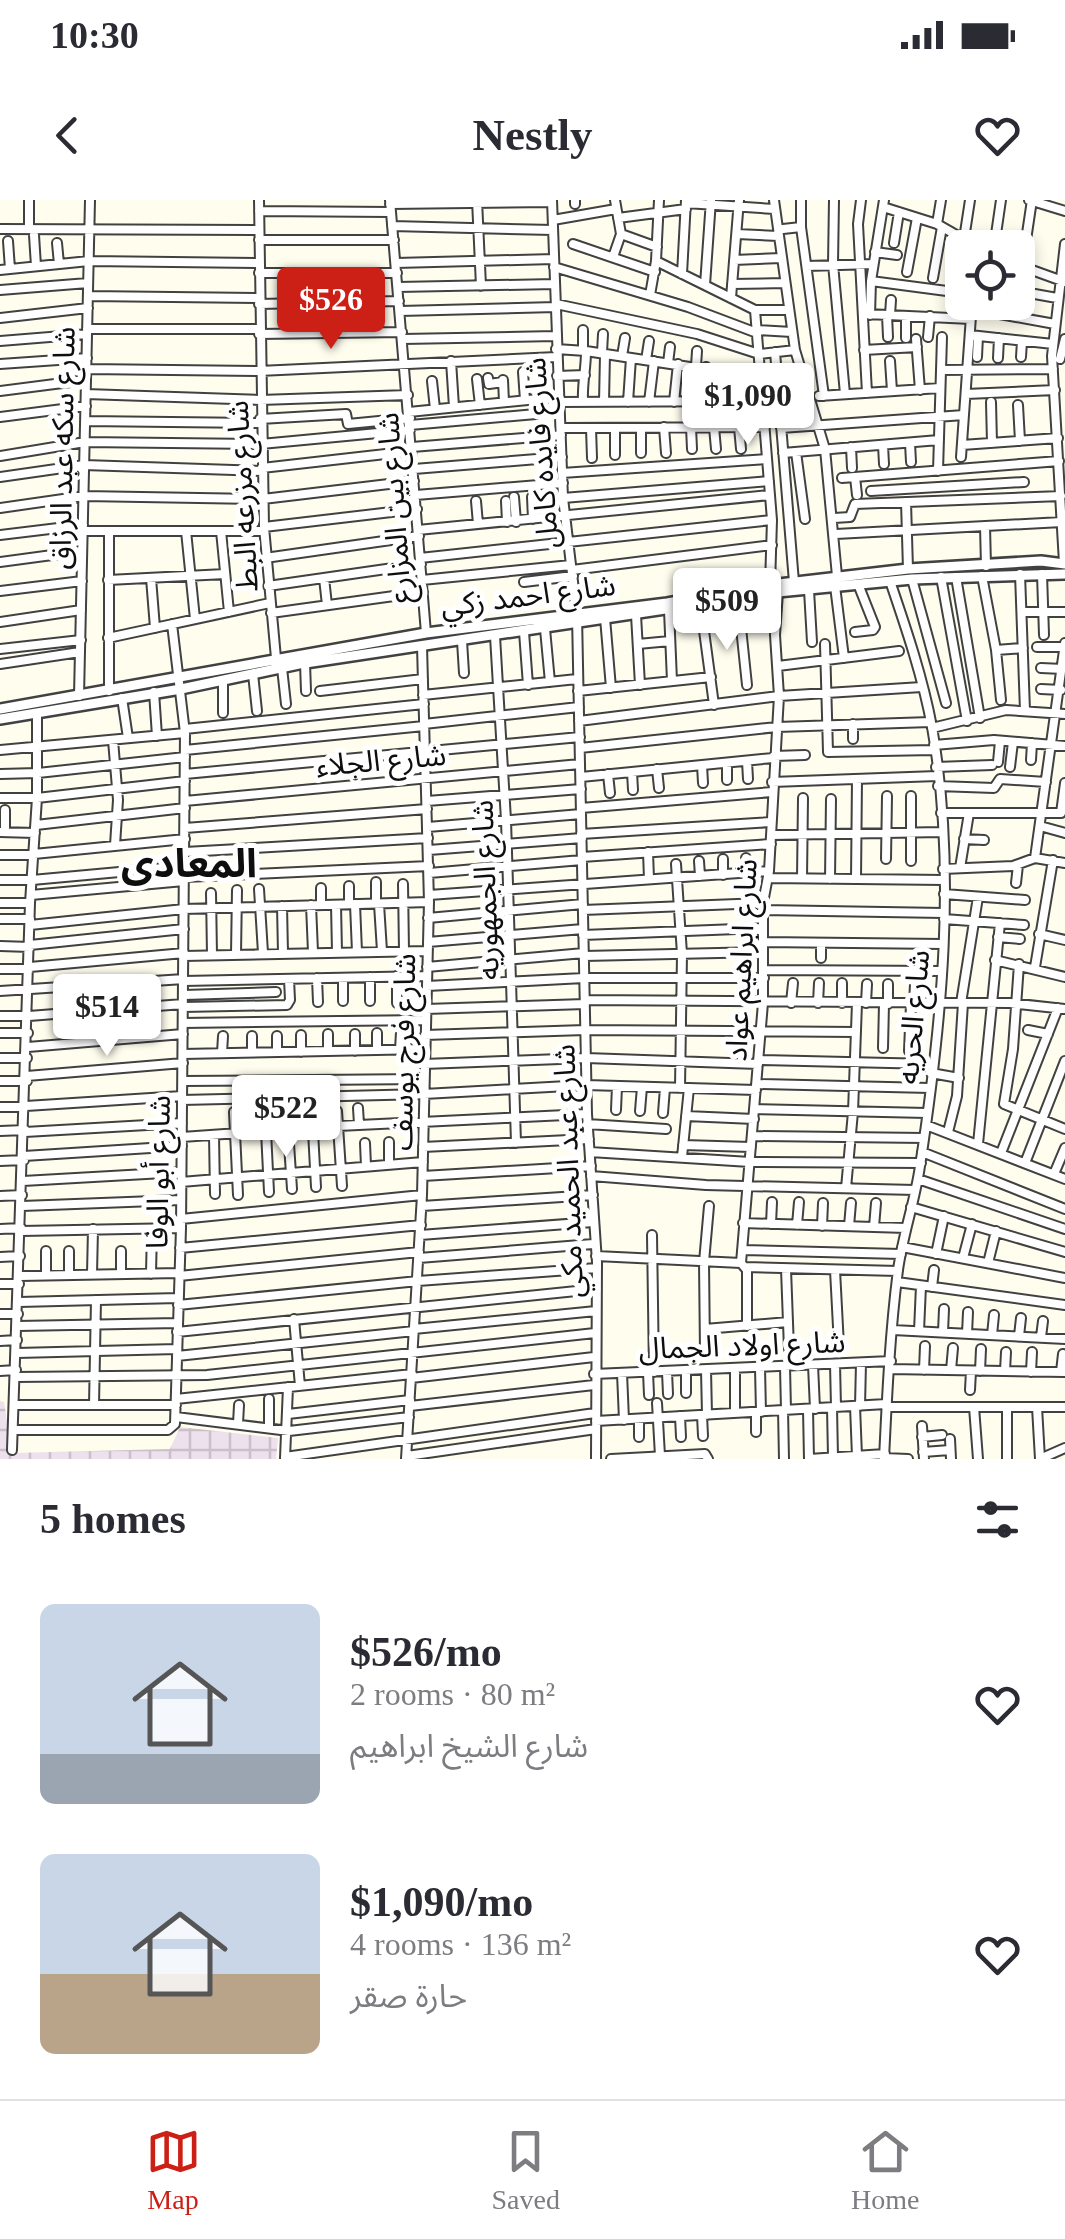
<!DOCTYPE html>
<html lang="en">
<head>
<meta charset="utf-8">
<style>
	body { margin:0; font-family:"Times New Roman","Noto Sans Arabic",serif; background:#f2f2f3; color:#2b2b33; height:100vh; display:flex; flex-direction:column; font-size:38px; white-space:nowrap }
	* { box-sizing:border-box; margin:0 }
	p { font-size:32px; color:#7c7c81 }
	.icon { flex:none; width:55px; height:55px; fill:none; stroke:currentColor; stroke-width:2; stroke-linecap:round; stroke-linejoin:round }
	.map { position:relative; height:1259px; overflow:hidden }
	.panel { display:flex; flex-direction:column; background:#fff; flex:1 }
	.panel>* { flex:none }
	.buttons { position:absolute; left:945px; top:30px; display:grid; gap:20px }
	.buttons a { display:grid; place-items:center; width:90px; height:90px; border-radius:15px; background:#fff; box-shadow:0 5px 15px #0003; font-size:50px }
	.price { position:absolute; translate:-50% -85px; padding:0 22px; border-radius:10px; background:#fff; color:#222; font-size:32px; line-height:65px; filter:drop-shadow(0 2px 5px #0008) }
	.price::after { content:''; position:absolute; left:50%; top:60px; width:30px; height:22px; margin-left:-15px; background:inherit; clip-path:polygon(0 0,100% 0,50% 100%) }
	.price.on { background:#cc2017; color:#fff }
	ul { padding:0; list-style:none }
	li { display:flex; align-items:center; gap:30px; height:250px; padding:0 40px }
	li span { display:grid; place-items:center; flex:none; width:280px; height:200px; border-radius:15px; color:#555 }
	li>.icon { margin-inline-start:auto }
	span .icon { width:120px; height:120px; fill:#fffc; stroke-width:1 }
	li b { font-size:42px }
	h2 { display:flex; justify-content:space-between; align-items:center; height:120px; padding:0 40px; font-size:42px }
	.status { display:flex; justify-content:space-between; align-items:center; height:70px; padding:0 50px; background:#fff; direction:ltr }
	.status svg { height:28px; fill:currentColor }
	header { display:flex; justify-content:space-between; align-items:center; height:130px; padding:0 40px; background:#fff; font-size:45px; font-weight:700 }
	.tabs { display:flex; justify-content:space-around; align-items:center; height:140px; border-top:2px solid #e1e1e2; background:#fff; font-size:28px; color:#7c7c81 }
	.tabs a { display:grid; justify-items:center; gap:5px }
	.tabs .on { color:#cc2017 }
	.map>svg:first-child { display:block }
	.industrial { fill:url(#industrial-grid) }
	.lines { fill:none; stroke-linecap:round; stroke-linejoin:round }
	.minor-casing { stroke:#414141; stroke-width:12 }
	.tertiary-casing { stroke:#414141; stroke-width:14 }
	.minor { stroke:#fff; stroke-width:8 }
	.tertiary { stroke:#fff; stroke-width:9 }
	.labels { text-anchor:middle; dominant-baseline:central; stroke-width:10; stroke-linejoin:round; paint-order:stroke }
	.street-label { font-size:30px; fill:#0e0e0e; stroke:#fff }
	.district-label { font-size:40px; font-weight:bold; fill:#0e0e0e; stroke:#fff }
</style>
</head>
<body>
<div class="status"><b>10:30</b><svg viewBox="0 0 49 12"><path d="M0 12V9h3v3zM5 12V6h3v6zM10 12V3h3v9zM15 12V0h3v12zM26 1h20v11H26zM47 4h2v5h-2z"/></svg></div>
<header><svg class="icon" aria-label="back" viewBox="0 0 24 24"><path d="M15 5l-7 7 7 7"/></svg>Nestly<svg class="icon" aria-label="heart" viewBox="0 0 24 24"><path d="M12 20l-8-8c-3-5 5-10 8-4 3-6 11-1 8 4z"/></svg></header>
<div class="map">
<svg width="1065" height="1259" viewBox="0 0 1065 1259">
	<defs>
		<pattern id="industrial-grid" width="8" height="8" patternUnits="userSpaceOnUse" patternTransform="scale(2.5)"><rect width="8" height="8" fill="#ede1ed"/><path d="M0 4h8M4 0v8" fill="none" stroke="#cac0ca"/></pattern>
	</defs>
	<rect width="100%" height="100%" fill="#fffdee"/>
	<!-- industrial -->
	<path class="industrial" d="M0,1201L4,1202L12,1253L170,1249L180,1227L278,1238L276,1259H0Z"/>
	<g class="lines">
		<!-- minor casing -->
		<g class="minor-casing">
			<path id="minor" d="M29,0V29
				M259,0L264,327L277,469
				M390,0L426,433
				M477,0L481,86
				M552,0L563,298L577,415L587,914L597,1062L596,1259
				M575,0V4
				M774,0L795,150L825,249L837,376
				M801,0V27L824,196
				M834,0L833,64L845,194
				M861,0L858,24L867,193
				M1029,0L1065,11
				M686,3L774,9
				M390,4L552,2
				M883,7L937,24L979,48
				M259,11L391,12
				M618,18L686,9
				M553,20L616,9
				M937,24L941,0
				M392,26L553,30
				M0,29L259,30
				M783,29L801,27
				M621,34L657,47
				M737,34L778,36
				M34,35L36,66
				M964,39L970,0
				M259,40H394
				M8,41L10,69
				M57,43L59,64
				M894,43L899,12
				M573,44L655,72
				M994,48L1001,0
				M875,52L897,55
				M613,57L621,34L615,0
				M734,60L781,58
				M656,61L755,110H789
				M396,63L554,59
				M1018,65L1065,82
				M807,66L873,64
				M554,67L688,107L757,133
				M1022,67L1032,0
				M0,70L89,61L259,63
				M907,72L917,18
				M259,73H397
				M951,73L958,36
				M682,74L686,0
				M933,78L942,27
				M871,81L962,93
				M732,84L785,83
				M705,85L711,0
				M398,87L555,84
				M0,90L88,83
				M1018,91L1057,98
				M650,95L656,61L659,0
				M88,96L259,98
				M731,98L739,0
				M259,104L399,101
				M556,104L697,134L759,154L795,150
				M972,109L1055,124
				M755,110L772,320L770,385
				M400,111L556,107
				M867,114L971,119
				M870,115L871,81L884,0
				M887,115L888,137
				M890,115L891,100
				M0,118L88,108
				M87,129H259
				M757,130L792,132
				M259,134L402,132
				M970,135L1053,144
				M928,137L930,116
				M906,138V116
				M403,139L555,136
				M916,139L920,190
				M0,141L87,134
				M556,149L586,151L761,178
				M864,150L917,147
				M583,151V130
				M775,152L794,382
				M602,153L603,134
				M622,156L625,138
				M977,157L978,136
				M1021,157L1022,141
				M998,158L999,138
				M1060,159L1065,139
				M646,160L649,141
				M451,161L454,207
				M890,161L892,191
				M668,163L670,147
				M0,164L87,158
				M696,166L697,151
				M87,169L259,171L556,157
				M941,170L1053,169
				M523,172L525,200
				M557,176L585,175
				M488,178L489,184L503,182
				M477,179L480,205
				M503,180L504,202
				M432,181L435,209
				M703,186L706,167
				M0,191L86,180
				M86,194L260,200L408,195
				M966,194L1055,190
				M819,196L940,188
				M559,202L763,201
				M583,202C582,183 586,170 586,151
				M604,202L605,154
				M628,202L631,158
				M649,202L654,161
				M674,202L678,164
				M991,202L992,243
				M1018,205L1020,241
				M409,212L558,197
				M0,217L86,206
				M260,219L346,214L348,224L410,218
				M85,221L260,223
				M410,225L536,214
				M664,227L666,253
				M691,227L692,249
				M714,227L716,249
				M739,227L741,249
				M561,228L765,227
				M591,228L592,258
				M615,228V255
				M641,228V253
				M781,228L964,215
				M910,243L911,262
				M883,245L884,264
				M962,245L1058,238
				M412,247L561,235
				M851,247L852,268
				M796,252L805,319
				M783,253L939,240
				M0,256L85,242L261,244L410,230
				M961,257L972,102
				M262,268L412,251
				M414,269L562,257
				M938,271L942,137
				M562,273L767,259
				M0,277L84,265L262,271
				M855,277L857,295
				M842,278L1059,261
				M871,291L1024,282
				M416,295L563,283
				M514,297L516,322
				M532,297L533,319
				M563,298L769,281
				M476,301L478,324
				M506,301L507,322
				M906,302L908,369
				M0,308L84,296L263,299L414,281
				M834,318L850,317L855,304L1061,296
				M985,326L986,366
				M264,327L417,309
				M418,330L770,295
				M83,331H264
				M186,331L195,419
				M221,331L229,412
				M836,334L1062,322
				M0,335L83,325
				M265,358L419,336
				M420,358L772,320
				M0,362L82,351
				M1064,363L1052,156L1065,44
				M572,370L772,345
				M1020,374L1025,511
				M1042,374L1044,435
				M982,376L996,450L1001,500
				M941,377L967,521
				M956,377L980,518
				M151,378L155,428
				M324,378L327,405
				M912,379L946,503
				M108,380L225,374
				M422,380L571,365
				M524,382L573,376
				M268,386L421,364
				M835,386L844,458
				M809,390L812,442
				M0,391L82,381
				M738,399L747,485
				M700,401L714,505
				M669,410L672,481
				M1022,412H1065
				M271,413L423,392
				M636,415L640,485
				M605,418L611,488
				M0,422L81,410
				M545,429L550,482
				M524,432L528,485
				M855,432L873,430L875,427L858,384
				M495,436L506,620L516,943
				M108,438L270,403
				M462,441L464,473
				M638,444L670,441
				M825,444L828,552L934,550
				M1037,447H1065
				M0,449L81,440
				M996,450L1023,448
				M305,463L306,491
				M0,464L80,452
				M778,466L899,451
				M282,468L286,504
				M1041,468L1063,469
				M253,474L257,511
				M223,480V513
				M1041,489L1061,490
				M109,491V331
				M320,491L423,479
				M578,491L711,477
				M154,492L157,536
				M423,495L577,479
				M79,496L90,0
				M122,498L128,538
				M579,521L779,496L922,487
				M424,524L579,507
				M853,524V539
				M932,528L1006,510L1065,514
				M185,529L424,504
				M113,540L118,600L115,645
				M934,545L994,540L1065,546
				M580,548L777,527L931,522
				M0,550L185,533
				M185,550L424,526
				M774,556L805,555
				M1031,560L1032,543
				M747,561L748,579
				M998,562L1000,541
				M727,563V580
				M702,565L703,583
				M936,567L992,565
				M1010,567L1013,542
				M657,569L659,588
				M632,572L633,590
				M0,574L38,573L185,557
				M185,574L580,537
				M608,574L610,593
				M581,577L773,558
				M772,582L937,576
				M938,586L994,588L1000,579L1046,582
				M911,596V661
				M0,598H37L185,581
				M185,601L580,564
				M427,601L581,589
				M581,608L772,592
				M941,613H1061L1065,583
				M36,625L185,608
				M1040,626L1065,633
				M428,627L581,614
				M185,628L427,609
				M0,632L35,633
				M5,632V610
				M581,634L771,622
				M771,635L942,632
				M964,639L984,640
				M429,650L582,638
				M185,652L428,638
				M648,652L649,679
				M34,654L185,639
				M0,655H34
				M582,657L771,644
				M746,658V673
				M1035,658L1065,443
				M723,659V675
				M886,659L887,596
				M699,661L700,676
				M676,664L682,754L680,888
				M960,668L969,613
				M943,669L1013,666L1035,658L1065,663
				M429,673L582,660
				M185,677L429,666
				M769,678L944,680
				M802,678L803,598
				M830,679L831,599
				M856,679L857,579
				M0,680H32L185,666
				M376,682V704
				M1016,683L1018,665
				M403,684L404,751
				M349,686V704
				M321,688V705
				M259,689L263,753
				M211,693L212,755
				M944,694L1025,700
				M31,695L184,681
				M429,695L769,671
				M0,703H30
				M355,704L357,752
				M379,704L382,751
				M311,705L313,752
				M336,705L337,752
				M282,706L283,753
				M583,710L763,703
				M763,710L944,713
				M428,718L583,704
				M0,719H30
				M944,719L1024,725
				M30,725L184,709L429,702
				M1039,734L1065,740
				M583,735L763,728
				M998,737L1020,739
				M428,742L583,729
				M763,742L943,744
				M30,745L184,729
				M0,746L30,747
				M236,754L237,690
				M184,756L427,751
				M584,756L763,752
				M821,758V743
				M995,760L1065,777
				M1019,764L1013,849L1004,904L1065,929
				M30,767L184,753
				M427,767L584,753
				M1035,767L1053,660
				M0,769H29
				M764,770L942,771
				M397,776V803
				M317,778L318,802
				M343,778V801
				M184,781L427,776
				M427,786L584,778H764
				M0,791L184,779
				M184,795L276,792
				M585,800L1010,803L1065,809
				M370,801V777
				M791,803L793,783
				M818,803L819,783
				M842,803V783
				M866,803L867,784
				M961,803L978,697
				M888,804V784
				M914,804L915,784
				M183,807L287,805L290,800L289,779
				M426,809L585,804
				M0,816H29
				M29,816L183,804
				M183,823L426,820
				M1028,830L1048,834
				M0,833H28
				M355,834V851
				M425,835L585,830L856,832
				M252,836V852
				M277,836V852
				M28,847L183,834
				M883,848L884,804
				M377,850V833
				M400,850L401,832
				M328,851V834
				M909,851L911,804
				M301,852V835
				M222,853L223,836
				M183,854L425,849
				M0,858H27
				M759,860L932,864
				M424,864L586,858L758,864
				M931,873L959,878
				M27,876L183,863
				M0,881H27
				M183,881L424,879
				M757,884L930,888
				M182,900L424,894L586,885L756,890
				M26,906L182,896
				M0,907H25
				M358,908L359,924
				M755,909L927,913
				M616,910L617,886
				M337,911L342,986
				M640,911L642,887
				M234,912L238,995
				M267,912V930
				M312,912L316,987
				M663,913L665,888
				M287,914L292,989
				M686,916L754,919
				M587,924L666,929
				M926,925L1065,979
				M0,931L25,930
				M266,931L269,992
				M25,932L182,923
				M948,932L957,896L963,803
				M214,935L215,994
				M753,936L924,938
				M182,937L338,926L587,914
				M389,942V964
				M365,943L366,966
				M978,944L1000,723
				M683,945L751,947
				M423,947L589,939
				M590,952L750,962L921,963
				M922,952L1065,1009
				M1001,953L1058,808
				M24,956L182,946
				M682,957L689,888
				M0,961L24,960
				M1025,963L1065,861
				M1054,974L1065,948
				M423,976L591,966
				M591,976L706,985L915,990
				M918,979L1065,1029
				M23,981L181,972
				M181,982L423,962
				M846,988L853,912L857,803
				M0,996L22,995
				M22,1006L181,1000
				M422,1006L593,995
				M911,1007L1065,1052
				M181,1019L422,995
				M743,1023L906,1028
				M771,1024L772,1002
				M797,1025L799,1002
				M822,1026L823,1003
				M849,1026L851,1003
				M874,1027L876,1003
				M0,1029L21,1028
				M21,1031L181,1028
				M420,1035L593,1022
				M652,1035L654,1172
				M902,1047L1065,1078
				M180,1048L421,1025
				M742,1050L901,1054
				M936,1054L944,1016
				M596,1056L741,1063
				M0,1057L20,1056
				M419,1058L593,1044
				M963,1058L972,1024
				M988,1063L996,1031
				M745,1067L898,1071
				M786,1069L789,1149
				M835,1070L839,1146
				M92,1074L93,1029
				M121,1074V1051
				M151,1074L152,1029
				M46,1075V1051
				M69,1075V1051
				M20,1076L179,1073
				M179,1076L419,1052
				M897,1082L1065,1105
				M0,1084H19
				M932,1087L934,1070
				M19,1102L178,1098
				M178,1105L418,1081L597,1068
				M0,1114H18
				M294,1119L300,1186
				M18,1126L178,1123
				M747,1126V1070L741,1063L763,803V703L769,671L779,496L775,435L778,392
				M414,1129L596,1111
				M705,1129L788,1122
				M893,1130L1065,1139
				M919,1131L921,1086
				M177,1132L596,1089
				M943,1132L944,1109
				M967,1134L968,1112
				M992,1135L994,1115
				M1019,1136L1021,1118
				M1041,1137L1043,1121
				M0,1141L17,1140
				M705,1152L704,1062L709,1006
				M17,1153L177,1149
				M177,1156L414,1131
				M835,1164L836,1207
				M813,1165L815,1209
				M785,1167L786,1210
				M760,1168L761,1212
				M735,1169V1213
				M890,1169L1065,1172
				M706,1170L707,1215
				M924,1170L925,1146
				M951,1170L953,1148
				M0,1171L16,1170
				M686,1171V1193
				M980,1171L981,1149
				M1005,1171L1006,1152
				M648,1172L649,1195
				M667,1172L668,1194
				M1031,1172L1032,1152
				M1061,1172L1063,1154
				M622,1173L624,1220
				M594,1174L891,1161
				M16,1177L207,1175L595,1133
				M411,1178L594,1157
				M970,1190L971,1171
				M176,1199L412,1174
				M657,1203L660,1256
				M14,1205H176
				M94,1205L96,1100
				M410,1206L594,1185
				M855,1206L857,1256
				M860,1206L861,1163
				M886,1207H1065
				M974,1207L978,1259
				M1007,1207V1259
				M1037,1207L1040,1259
				M832,1208L833,1257
				M808,1209L809,1259L885,1254
				M783,1210L784,1259
				M756,1212V1232
				M288,1214L410,1200
				M702,1215L703,1236
				M680,1216L681,1237
				M176,1217L289,1231L409,1217
				M639,1219V1237
				M596,1221L886,1204
				M238,1224L239,1205
				M922,1226L924,1259
				M269,1228V1199
				M13,1230H168L175,1224L181,1028L185,533L172,424
				M922,1237L942,1235
				M950,1239L951,1259
				M12,1250L30,703L37,598V514
				M923,1252L950,1250
				M407,1256L596,1229
				M285,1257L595,1213
				M285,1258L288,1187
				M884,1258L908,1259
				M406,1259L422,995L429,702L422,446
				M611,1259L705,1254L708,1259
				M884,1259C887,1196 890,1132 898,1070C903,1034 915,1001 920,966C942,823 957,670 932,527C923,478 906,428 890,381
				M1040,1259L1065,1248"/>
		</g>
		<!-- tertiary casing -->
		<g class="tertiary-casing">
			<path id="tertiary" d="M0,509L426,433L667,403L770,385L908,369L1041,361L1065,364
				M0,519L181,489L299,464L778,392L912,379L1065,374"/>
		</g>
		<!-- minor -->
		<use href="#minor" class="minor"/>
		<!-- tertiary -->
		<use href="#tertiary" class="tertiary"/>
	</g>
	<g class="labels">
		<!-- street labels -->
		<g class="street-label">
			<text transform="translate(62 248) rotate(-89)">شارع سكه عبد الرزاق</text>
			<text transform="translate(541 253) rotate(-94)">شارع فايده كامل</text>
			<text transform="translate(242 296) rotate(-93)">شارع مزرعه البط</text>
			<text transform="translate(394 308) rotate(-94)">شارع بين المزارع</text>
			<text transform="translate(528 395) rotate(-7)">شارع احمد زكي</text>
			<text transform="translate(381 560) rotate(-5)">شارع الجلاء</text>
			<text transform="translate(485 690) rotate(-92)">شارع الجمهوريه</text>
			<text transform="translate(741 760) rotate(-87)">شارع ابراهيم عواد</text>
			<text transform="translate(913 817) rotate(-85)">شارع الحريه</text>
			<text transform="translate(403 852) rotate(-89)">شارع فرج يوسف</text>
			<text transform="translate(568 971) rotate(-92)">شارع عبد الحميد مكي</text>
			<text transform="translate(158 972) rotate(-89)">شارع أبو الوفا</text>
			<text transform="translate(742 1145) rotate(-2)">شارع اولاد الجمال</text>
		</g>
		<!-- district labels -->
		<g class="district-label">
			<text x="189" y="663">المعادى</text>
		</g>
	</g>
</svg>
<div class="buttons">
<a><svg class="icon" aria-label="locate" viewBox="0 0 24 24"><circle cx="12" cy="12" r="6"/><path d="M12 2v4M12 18v4M2 12h4M18 12h4"/></svg></a>
</div>
<b class="price on" style="left:331px;top:152px">$526</b>
<b class="price" style="left:748px;top:248px">$1,090</b>
<b class="price" style="left:727px;top:453px">$509</b>
<b class="price" style="left:107px;top:859px">$514</b>
<b class="price" style="left:286px;top:960px">$522</b>
</div>
<section class="panel">
<h2>5 homes<svg class="icon" aria-label="filters" viewBox="0 0 24 24"><path d="M4 7h16M4 17h16"/><circle cx="9" cy="7" r="2"/><circle cx="15" cy="17" r="2"/></svg></h2>
<ul>
<li><span style="background:linear-gradient(#c9d6e8 75%,#9aa5b1 0)"><svg class="icon" aria-label="home" viewBox="0 0 24 24"><path d="M3 11l9-7 9 7M6 9v11h12V9"/></svg></span><div><b>$526/mo</b><p>2 rooms · 80 m²</p><p>شارع الشيخ ابراهيم</p></div><svg class="icon" aria-label="heart" viewBox="0 0 24 24"><path d="M12 20l-8-8c-3-5 5-10 8-4 3-6 11-1 8 4z"/></svg></li>
<li><span style="background:linear-gradient(#c9d6e8 60%,#b9a48a 0)"><svg class="icon" aria-label="home" viewBox="0 0 24 24"><path d="M3 11l9-7 9 7M6 9v11h12V9"/></svg></span><div><b>$1,090/mo</b><p>4 rooms · 136 m²</p><p>حارة صقر</p></div><svg class="icon" aria-label="heart" viewBox="0 0 24 24"><path d="M12 20l-8-8c-3-5 5-10 8-4 3-6 11-1 8 4z"/></svg></li>
</ul>
</section>
<nav class="tabs">
<a class="on"><svg class="icon" aria-label="map" viewBox="0 0 24 24"><path d="M3 6l6-2 6 2 6-2v14l-6 2-6-2-6 2zM9 4v14M15 6v14"/></svg>Map</a>
<a><svg class="icon" aria-label="saved" viewBox="0 0 24 24"><path d="M7 4h10v16l-5-4-5 4z"/></svg>Saved</a>
<a><svg class="icon" aria-label="home" viewBox="0 0 24 24"><path d="M3 11l9-7 9 7M6 9v11h12V9"/></svg>Home</a>
</nav>
</body>
</html>
